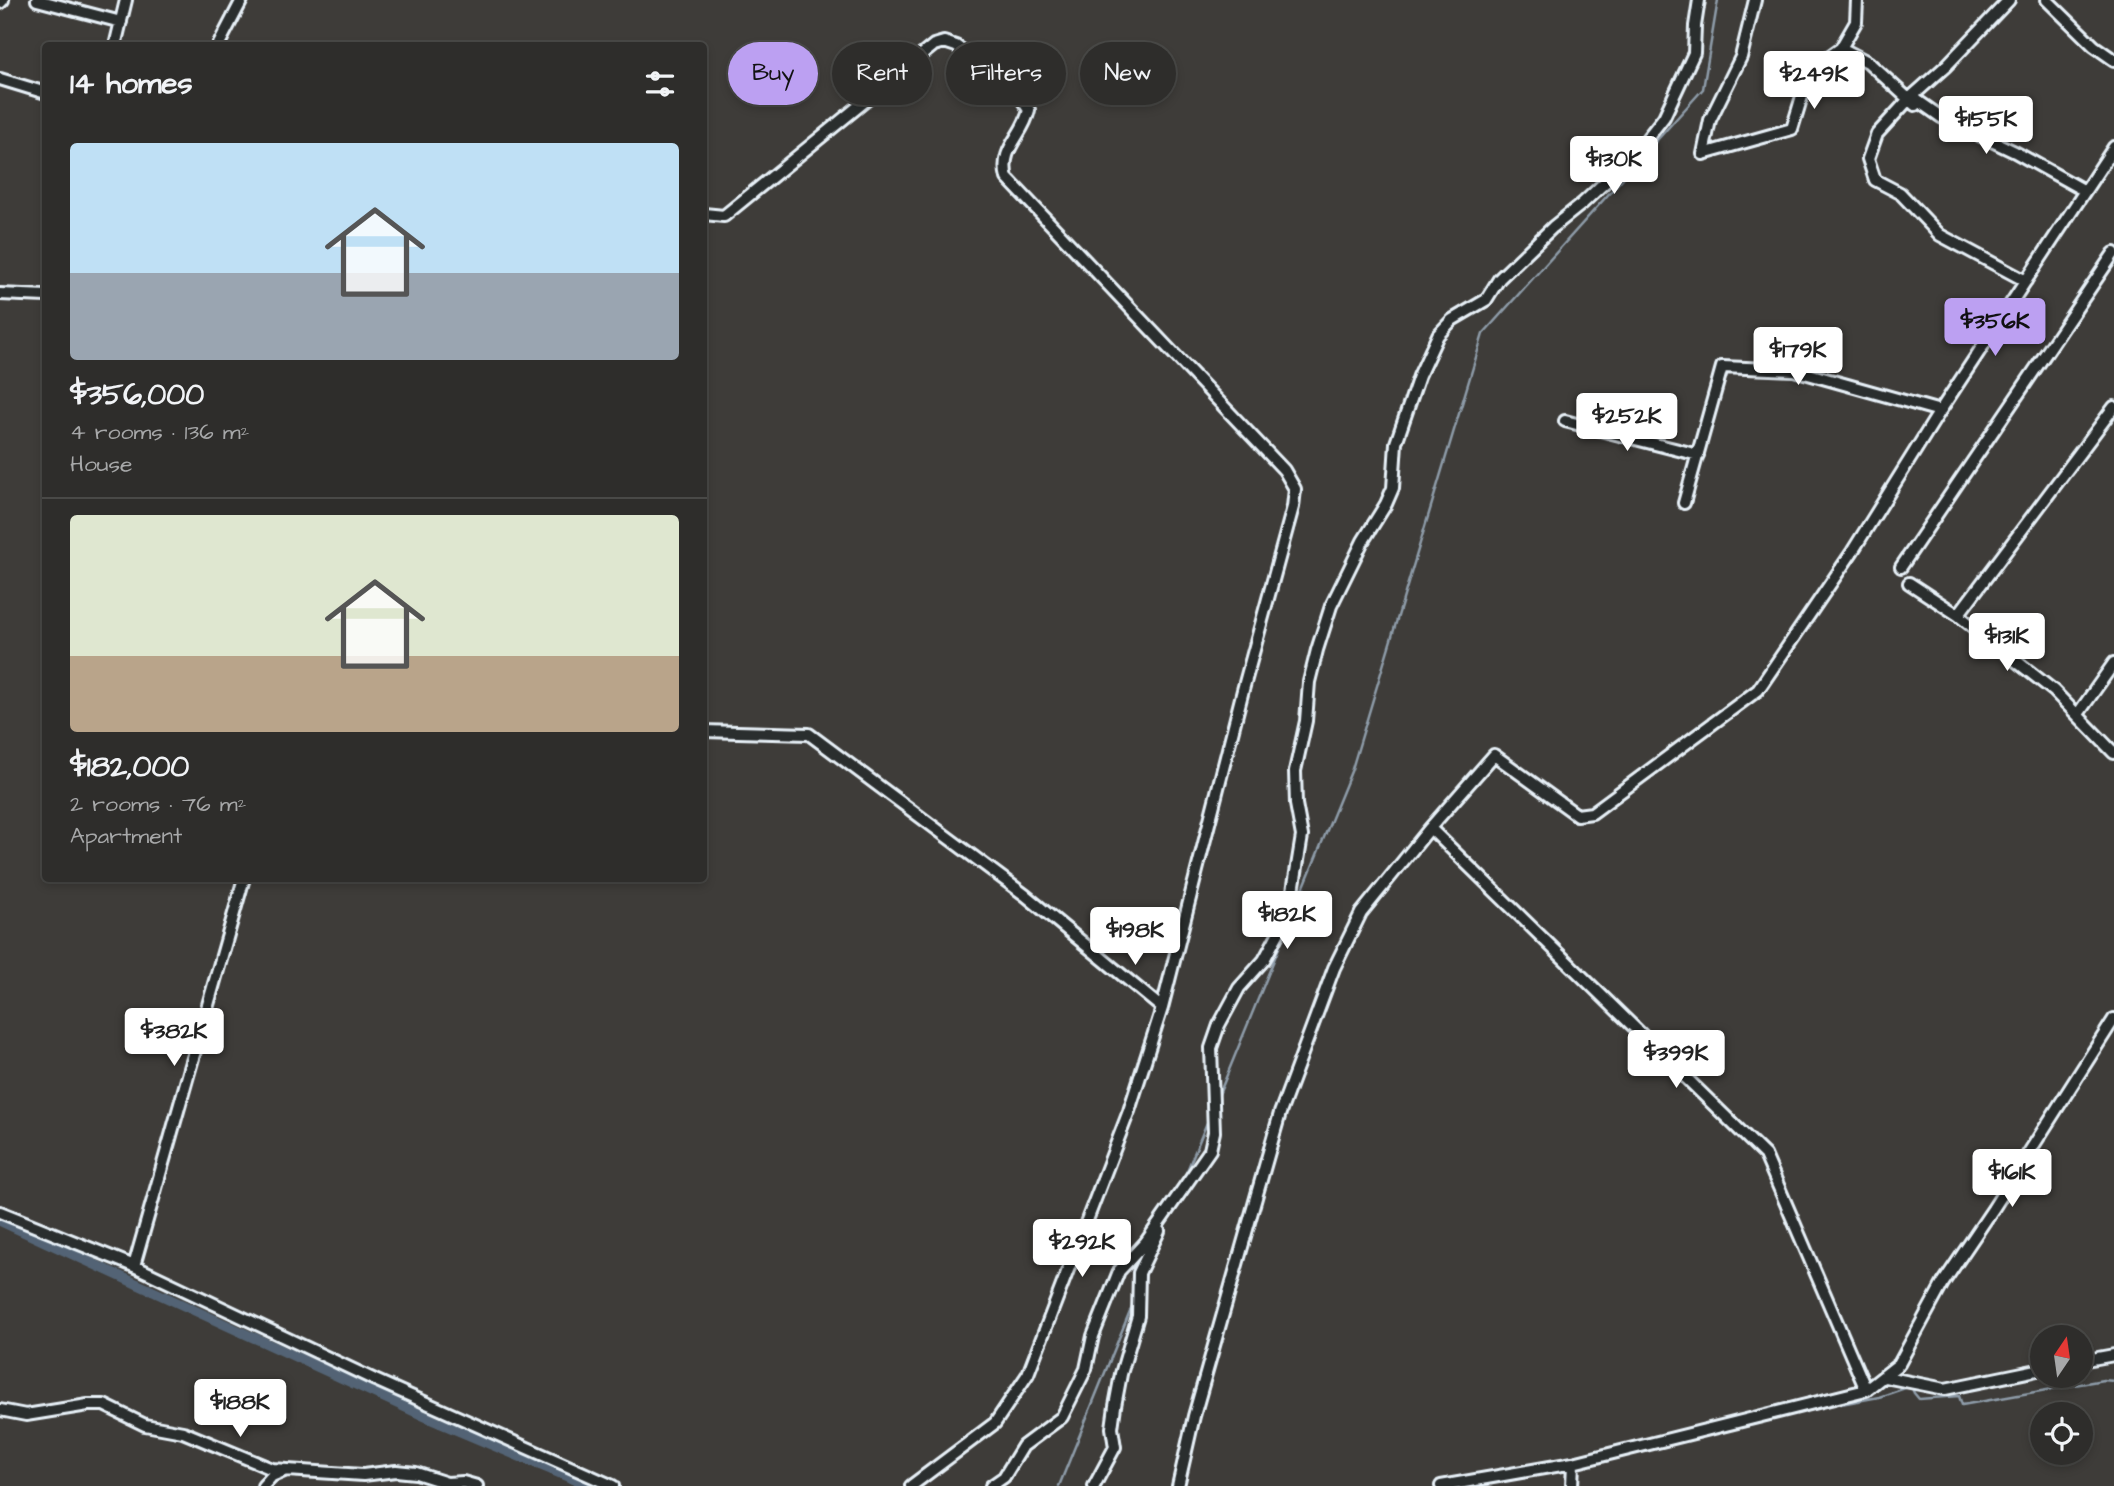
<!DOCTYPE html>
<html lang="en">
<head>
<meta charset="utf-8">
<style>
	body { margin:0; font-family:"Architects Daughter",sans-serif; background:#363533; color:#f1f3f6; height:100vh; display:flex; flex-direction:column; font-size:26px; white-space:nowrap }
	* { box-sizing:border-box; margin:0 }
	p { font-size:23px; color:#a7a8a9 }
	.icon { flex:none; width:38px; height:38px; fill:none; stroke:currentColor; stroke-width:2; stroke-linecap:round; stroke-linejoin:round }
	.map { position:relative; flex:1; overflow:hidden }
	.sheet { position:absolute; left:42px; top:42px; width:665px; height:840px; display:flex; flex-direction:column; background:#2e2d2b; border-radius:7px; box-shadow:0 4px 10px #0003,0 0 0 2px #494947 }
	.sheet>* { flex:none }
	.top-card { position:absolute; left:728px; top:42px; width:665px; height:63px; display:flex; gap:14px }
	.needle { width:46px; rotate:13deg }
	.controls { position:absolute; left:2030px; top:1325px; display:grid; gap:14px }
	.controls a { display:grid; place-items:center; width:63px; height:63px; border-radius:50%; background:#2e2d2b; box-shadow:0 4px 10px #0003,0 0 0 2px #494947; font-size:35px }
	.price { position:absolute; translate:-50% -60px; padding:0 16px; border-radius:7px; background:#fff; color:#222; font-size:23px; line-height:46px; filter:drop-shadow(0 2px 4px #0008) }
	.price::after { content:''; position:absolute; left:50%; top:42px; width:21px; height:16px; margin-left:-10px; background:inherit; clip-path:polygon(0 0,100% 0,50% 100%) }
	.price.current { background:#bca0f2; color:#111 }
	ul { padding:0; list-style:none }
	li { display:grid; align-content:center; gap:14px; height:371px; padding:0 28px }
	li+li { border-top:2px solid #494947 }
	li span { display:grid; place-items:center; height:217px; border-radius:7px; color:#555 }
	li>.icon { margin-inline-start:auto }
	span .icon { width:126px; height:126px; fill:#fffc; stroke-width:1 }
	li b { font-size:30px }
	h2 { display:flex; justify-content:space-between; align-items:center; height:84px; padding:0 28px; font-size:30px }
	.chip { padding:0 24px; border-radius:32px; background:#2e2d2b; box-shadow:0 4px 10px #0003,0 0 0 2px #494947; font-size:24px; line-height:63px }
	.chip.current { background:#bca0f2; color:#111 }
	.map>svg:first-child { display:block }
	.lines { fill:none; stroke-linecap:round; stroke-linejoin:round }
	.stream { stroke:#8e9ca9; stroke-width:2.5 }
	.canal { stroke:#526475; stroke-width:10 }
	.minor-casing { stroke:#e8f1f8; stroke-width:16 }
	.minor { stroke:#2a2d2e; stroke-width:10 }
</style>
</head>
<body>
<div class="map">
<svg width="2114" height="1486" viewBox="0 0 2114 1486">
	<rect width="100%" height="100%" fill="#3e3c39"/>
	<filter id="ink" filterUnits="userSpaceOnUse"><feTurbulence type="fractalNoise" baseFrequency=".0143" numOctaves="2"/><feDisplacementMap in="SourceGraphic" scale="14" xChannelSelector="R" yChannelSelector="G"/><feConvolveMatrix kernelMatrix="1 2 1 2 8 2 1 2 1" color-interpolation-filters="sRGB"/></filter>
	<g filter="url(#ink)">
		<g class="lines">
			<!-- stream -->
			<path class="stream" d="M1218,1097L1352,769L1483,334L1703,89L1718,0
				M1184,1178L1208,1120
				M1163,1230L1169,1217
				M1143,1279L1153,1256
				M1841,1404L1879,1397L1911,1386L1914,1393L1919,1399L1959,1396L1962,1405L2103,1380L2114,1381
				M1059,1486L1134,1301"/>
			<!-- canal -->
			<path class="canal" d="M0,1221L435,1421L590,1486"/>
			<!-- minor casing -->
			<g class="minor-casing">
				<path id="minor" d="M37,0L121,22
					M1755,0L1741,57L1710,120L1703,154L1792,129L1810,70L1841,48L1856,22L1857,0
					M2009,0L1946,66L1909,99L1877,134L1868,159L1875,180L1900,193L1940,235L2026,281
					M2047,0L2094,46L2114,60
					M0,3L3,0
					M115,46L126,0
					M218,46L242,0
					M1841,48L1868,62L1915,105L1918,101L1941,117L2015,152L2085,191
					M0,79L46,93
					M704,214L724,216L934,45L944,42L956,46L1015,89L1029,110C1023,137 999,148 1007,178L1284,470L1295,489L1293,507L1243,690L1162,1008L1025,895L809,734L704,731
					M0,294L46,296
					M1565,421L1698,455
					M1684,503L1722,367L1794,370L1940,411
					M1901,567L2114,253
					M1909,583L1958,615L2054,691L2114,753
					M1958,615L2114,407
					M2078,714L2114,663
					M1430,828L1765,1155L1866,1390
					M0,1212L134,1266L375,1380L613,1486
					M134,1266L244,878
					M2081,1361L2114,1355
					M1885,1377L1945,1389L2042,1369
					M0,1410L26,1415L88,1405H104L145,1425L183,1432L272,1469L363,1475L396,1471L416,1473L447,1483L463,1482L477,1486
					M263,1486L272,1476L284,1471
					M911,1486L995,1423L1028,1374L1129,1111L1162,1008
					M991,1486L1004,1477L1023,1446L1062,1417L1086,1369L1093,1336L1119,1271L1145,1243L1210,1150L1214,1132L1211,1048L1219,1025L1239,988L1264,960L1278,934L1292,897L1302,836L1296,804L1295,771L1306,721L1309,682L1317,650L1331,606L1363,541L1386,504L1393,488L1396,443L1419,376L1438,335L1452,320L1486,300L1499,279L1553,227L1583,203L1635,154L1664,117L1694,53L1695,26L1699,0
					M1094,1486L1115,1447L1112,1428L1115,1406L1121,1374L1138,1316L1139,1273L1159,1231
					M1178,1486L1194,1416L1280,1113L1334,968L1361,913L1430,828L1494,755L1577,815L1592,813L1758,690L1852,552L1940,411L2114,147
					M1441,1486L1573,1463L1866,1390L1899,1364L1943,1283L1993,1209L2114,1019
					M1572,1486L1573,1463"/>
			</g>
			<!-- minor -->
			<use href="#minor" class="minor"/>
		</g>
	</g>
</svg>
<div class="controls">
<a><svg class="needle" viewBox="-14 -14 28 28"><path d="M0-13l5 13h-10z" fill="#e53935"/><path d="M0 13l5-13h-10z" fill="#a7a8a9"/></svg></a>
<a><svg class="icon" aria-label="locate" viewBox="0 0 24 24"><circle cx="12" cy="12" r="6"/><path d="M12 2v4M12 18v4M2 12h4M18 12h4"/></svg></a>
</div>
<b class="price" style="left:1814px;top:111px">$249K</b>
<b class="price" style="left:1986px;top:156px">$155K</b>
<b class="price" style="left:1614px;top:196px">$130K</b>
<b class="price current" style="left:1995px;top:358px">$356K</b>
<b class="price" style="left:1798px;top:387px">$179K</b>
<b class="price" style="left:1627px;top:453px">$252K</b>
<b class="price" style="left:2007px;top:673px">$131K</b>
<b class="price" style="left:1287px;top:951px">$182K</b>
<b class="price" style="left:1135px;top:967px">$198K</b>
<b class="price" style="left:174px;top:1068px">$382K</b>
<b class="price" style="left:1676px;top:1090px">$399K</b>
<b class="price" style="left:2012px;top:1209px">$161K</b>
<b class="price" style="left:1082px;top:1279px">$292K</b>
<b class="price" style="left:240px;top:1439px">$188K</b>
<div class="top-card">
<a class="chip current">Buy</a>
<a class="chip">Rent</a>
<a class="chip">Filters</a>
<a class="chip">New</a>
</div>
<section class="sheet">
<h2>14 homes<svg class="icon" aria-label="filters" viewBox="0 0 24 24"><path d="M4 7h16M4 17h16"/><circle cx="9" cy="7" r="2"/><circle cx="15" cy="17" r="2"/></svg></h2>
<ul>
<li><span style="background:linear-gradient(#bfe0f5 60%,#9aa5b1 0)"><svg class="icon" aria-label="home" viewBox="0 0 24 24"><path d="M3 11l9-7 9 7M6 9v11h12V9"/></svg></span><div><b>$356,000</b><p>4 rooms · 136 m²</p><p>House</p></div></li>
<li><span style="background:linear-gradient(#dfe7d0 65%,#b9a48a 0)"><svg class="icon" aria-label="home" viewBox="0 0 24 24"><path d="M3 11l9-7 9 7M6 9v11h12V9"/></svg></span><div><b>$182,000</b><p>2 rooms · 76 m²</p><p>Apartment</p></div></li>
</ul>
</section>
</div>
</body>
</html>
